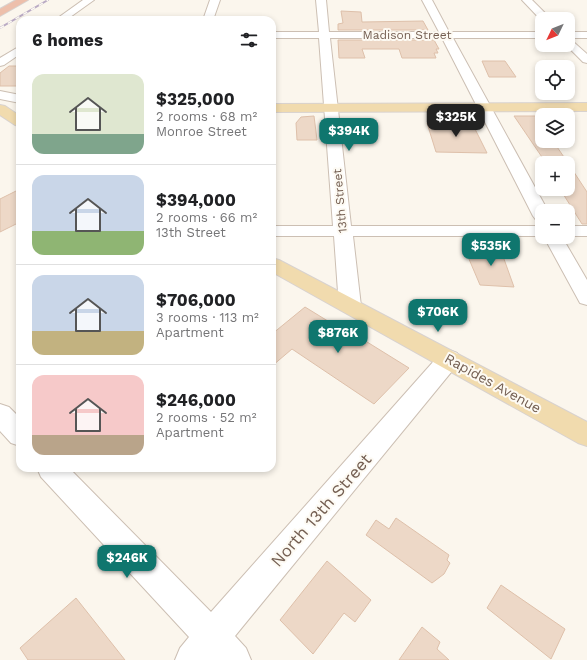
<!DOCTYPE html>
<html lang="en">
<head>
<meta charset="utf-8">
<style>
	body { margin:0; font-family:"Work Sans",sans-serif; background:#f6f6f6; color:#202124; height:100vh; display:flex; flex-direction:column; font-size:15px; white-space:nowrap }
	* { box-sizing:border-box; margin:0 }
	p { font-size:13px; color:#757577 }
	.icon { flex:none; width:22px; height:22px; fill:none; stroke:currentColor; stroke-width:2; stroke-linecap:round; stroke-linejoin:round }
	.map { position:relative; flex:1; overflow:hidden }
	.panel { position:absolute; left:16px; top:16px; width:260px; height:456px; display:flex; flex-direction:column; background:#fff; border-radius:12px; box-shadow:0 2px 6px #0003 }
	.panel>* { flex:none }
	.needle { width:26px; rotate:227deg }
	.controls { position:absolute; left:535px; top:12px; display:grid; gap:8px }
	.controls a { display:grid; place-items:center; width:40px; height:40px; border-radius:8px; background:#fff; box-shadow:0 2px 6px #0003; font-size:20px }
	.price { position:absolute; translate:-50% -34px; padding:0 9px; border-radius:8px; background:#0f766e; color:#fff; font-size:13px; line-height:26px; filter:drop-shadow(0 1px 2px #0008) }
	.price::after { content:''; position:absolute; left:50%; top:24px; width:12px; height:9px; margin-left:-6px; background:inherit; clip-path:polygon(0 0,100% 0,50% 100%) }
	.price.active { background:#222; color:#fff }
	ul { padding:0; list-style:none }
	li { display:flex; align-items:center; gap:12px; height:100px; padding:0 16px }
	li+li { border-top:1px solid #e0e0e0 }
	li span { display:grid; place-items:center; flex:none; width:112px; height:80px; border-radius:12px; color:#555 }
	li>.icon { margin-inline-start:auto }
	span .icon { width:48px; height:48px; fill:#fffc; stroke-width:1 }
	li b { font-size:17px }
	h2 { display:flex; justify-content:space-between; align-items:center; height:48px; padding:0 16px; font-size:17px }
	.map>svg:first-child { display:block }
	.building { fill:#edd8c7; stroke:#dec0aa }
	.lines { fill:none; stroke-linecap:round; stroke-linejoin:round }
	.minor-casing { stroke:#ccbfb3; stroke-width:2 }
	.major-casing { stroke:#d8d2cf; stroke-width:2 }
	.highway-casing { stroke:#d8d2cf; stroke-width:2 }
	.minor { fill:#fff; fill-rule:evenodd }
	.major { fill:#f1dbae; fill-rule:evenodd }
	.highway { fill:#edbfab; fill-rule:evenodd }
	.rail-casing { stroke:#baabc4; stroke-width:2 }
	.rail { stroke:#fdfaf3; stroke-width:1.5; stroke-dasharray:4.5; stroke-linecap:butt }
	.labels { text-anchor:middle; dominant-baseline:central; stroke-width:4; stroke-linejoin:round; paint-order:stroke }
	.far-street-label { font-size:12px; fill:#745f52; stroke:#fdfaf3 }
	.street-label { font-size:14px; fill:#745f52; stroke:#fdfaf3 }
	.near-street-label { font-size:17px; fill:#745f52; stroke:#fdfaf3 }
</style>
</head>
<body>
<div class="map">
<svg width="587" height="660" viewBox="0 0 587 660">
	<rect width="100%" height="100%" fill="#fbf6ed"/>
	<!-- building -->
	<path class="building" d="M341,11L361,12L362,22L423,21L428,30H338V24L343,23Z
		M338,40H434L439,49H436L438,53H434L436,58H402L399,49H362L365,58H339Z
		M482,61H505L516,77H489Z
		M9,66H20V86H0V73Z
		M314,116L317,140H297L296,123L301,117Z
		M514,116H536L542,124V141H553L568,163H546Z
		M427,123H472L487,153L436,152Z
		M568,163L587,192V224H582L560,189H568Z
		M20,189V222L0,232V199Z
		M480,243L499,245L514,287L480,285L466,252H484Z
		M305,307L349,334L351,332L409,368L374,404L292,349L272,366V334Z
		M396,518L449,555L447,560L450,563L444,574L432,583L366,535L376,520L389,529Z
		M327,561L371,600L355,622L344,613L313,654L280,620Z
		M501,585L565,629L551,659L487,608Z
		M76,598L125,660H28L20,648Z
		M422,627L440,642L437,649L449,660H399Z"/>
	<g class="lines">
		<!-- minor casing -->
		<g class="minor-casing">
			<path id="minor" d="M83,0H94L66,20H55Z
				M210,0H220L213,20H203Z
				M316,0H326L329,32H439L422,0H432L449,32H542V38H453L548,211H542V221L536,220L533,216L442,38H330L351,226H542V236H353L361,306L357,311L350,313L343,311L339,306L334,236H272V226H333L319,38H272V32H319Z
				M522,0H532L551,19H542V21Z
				M568,32H587V38H569L587,54V63L583,62L566,45H568Z
				M20,46V54L4,65L0,66V58Z
				M0,91L20,95V103L0,99Z
				M568,226H587V236H568Z
				M544,237H562L587,280V305L580,303Z
				M449,350L457,353L461,359L457,365L235,636L246,648L251,660H175L180,648L189,637L41,477L37,468H69L211,612L441,353Z
				M0,404L9,407L20,418V446L11,443L0,431Z"/>
		</g>
		<!-- major casing -->
		<g class="major-casing">
			<path id="major" d="M587,103V111L272,112V104Z
				M0,105L5,106L20,116V126L15,125L0,115Z
				M272,258L279,260L587,422V446L578,443L272,272Z"/>
		</g>
		<!-- highway casing -->
		<g class="highway-casing">
			<path id="highway" d="M16,0H28L0,16V9Z"/>
		</g>
		<!-- minor -->
		<use href="#minor" class="minor"/>
		<!-- major -->
		<use href="#major" class="major"/>
		<!-- highway -->
		<use href="#highway" class="highway"/>
		<!-- rail casing -->
		<g class="rail-casing">
			<path id="rail" d="M0,28L48,0"/>
		</g>
		<!-- rail -->
		<use href="#rail" class="rail"/>
	</g>
	<g class="labels">
		<!-- far-street labels -->
		<g class="far-street-label">
			<text x="407" y="35">Madison Street</text>
			<text transform="translate(340 201) rotate(-95)">13th Street</text>
		</g>
		<!-- street labels -->
		<g class="street-label">
			<text transform="translate(493 383) rotate(29)">Rapides Avenue</text>
		</g>
		<!-- near-street labels -->
		<g class="near-street-label">
			<text transform="translate(321 510) rotate(-49)">North 13th Street</text>
		</g>
	</g>
</svg>
<div class="controls">
<a><svg class="needle" viewBox="-14 -14 28 28"><path d="M0-13l5 13h-10z" fill="#e53935"/><path d="M0 13l5-13h-10z" fill="#757577"/></svg></a>
<a><svg class="icon" aria-label="locate" viewBox="0 0 24 24"><circle cx="12" cy="12" r="6"/><path d="M12 2v4M12 18v4M2 12h4M18 12h4"/></svg></a>
<a><svg class="icon" aria-label="layers" viewBox="0 0 24 24"><path d="M12 4l9 5-9 5-9-5zM3 14l9 5 9-5"/></svg></a>
<a>+</a>
<a>−</a>
</div>
<b class="price active" style="left:456px;top:138px">$325K</b>
<b class="price" style="left:349px;top:152px">$394K</b>
<b class="price" style="left:491px;top:267px">$535K</b>
<b class="price" style="left:438px;top:333px">$706K</b>
<b class="price" style="left:338px;top:354px">$876K</b>
<b class="price" style="left:127px;top:579px">$246K</b>
<section class="panel">
<h2>6 homes<svg class="icon" aria-label="filters" viewBox="0 0 24 24"><path d="M4 7h16M4 17h16"/><circle cx="9" cy="7" r="2"/><circle cx="15" cy="17" r="2"/></svg></h2>
<ul>
<li><span style="background:linear-gradient(#dfe7d0 75%,#7fa58c 0)"><svg class="icon" aria-label="home" viewBox="0 0 24 24"><path d="M3 11l9-7 9 7M6 9v11h12V9"/></svg></span><div><b>$325,000</b><p>2 rooms · 68 m²</p><p>Monroe Street</p></div></li>
<li><span style="background:linear-gradient(#c9d6e8 70%,#8fb573 0)"><svg class="icon" aria-label="home" viewBox="0 0 24 24"><path d="M3 11l9-7 9 7M6 9v11h12V9"/></svg></span><div><b>$394,000</b><p>2 rooms · 66 m²</p><p>13th Street</p></div></li>
<li><span style="background:linear-gradient(#c9d6e8 70%,#c2b280 0)"><svg class="icon" aria-label="home" viewBox="0 0 24 24"><path d="M3 11l9-7 9 7M6 9v11h12V9"/></svg></span><div><b>$706,000</b><p>3 rooms · 113 m²</p><p>Apartment</p></div></li>
<li><span style="background:linear-gradient(#f6c9c9 75%,#b9a48a 0)"><svg class="icon" aria-label="home" viewBox="0 0 24 24"><path d="M3 11l9-7 9 7M6 9v11h12V9"/></svg></span><div><b>$246,000</b><p>2 rooms · 52 m²</p><p>Apartment</p></div></li>
</ul>
</section>
</div>
</body>
</html>
